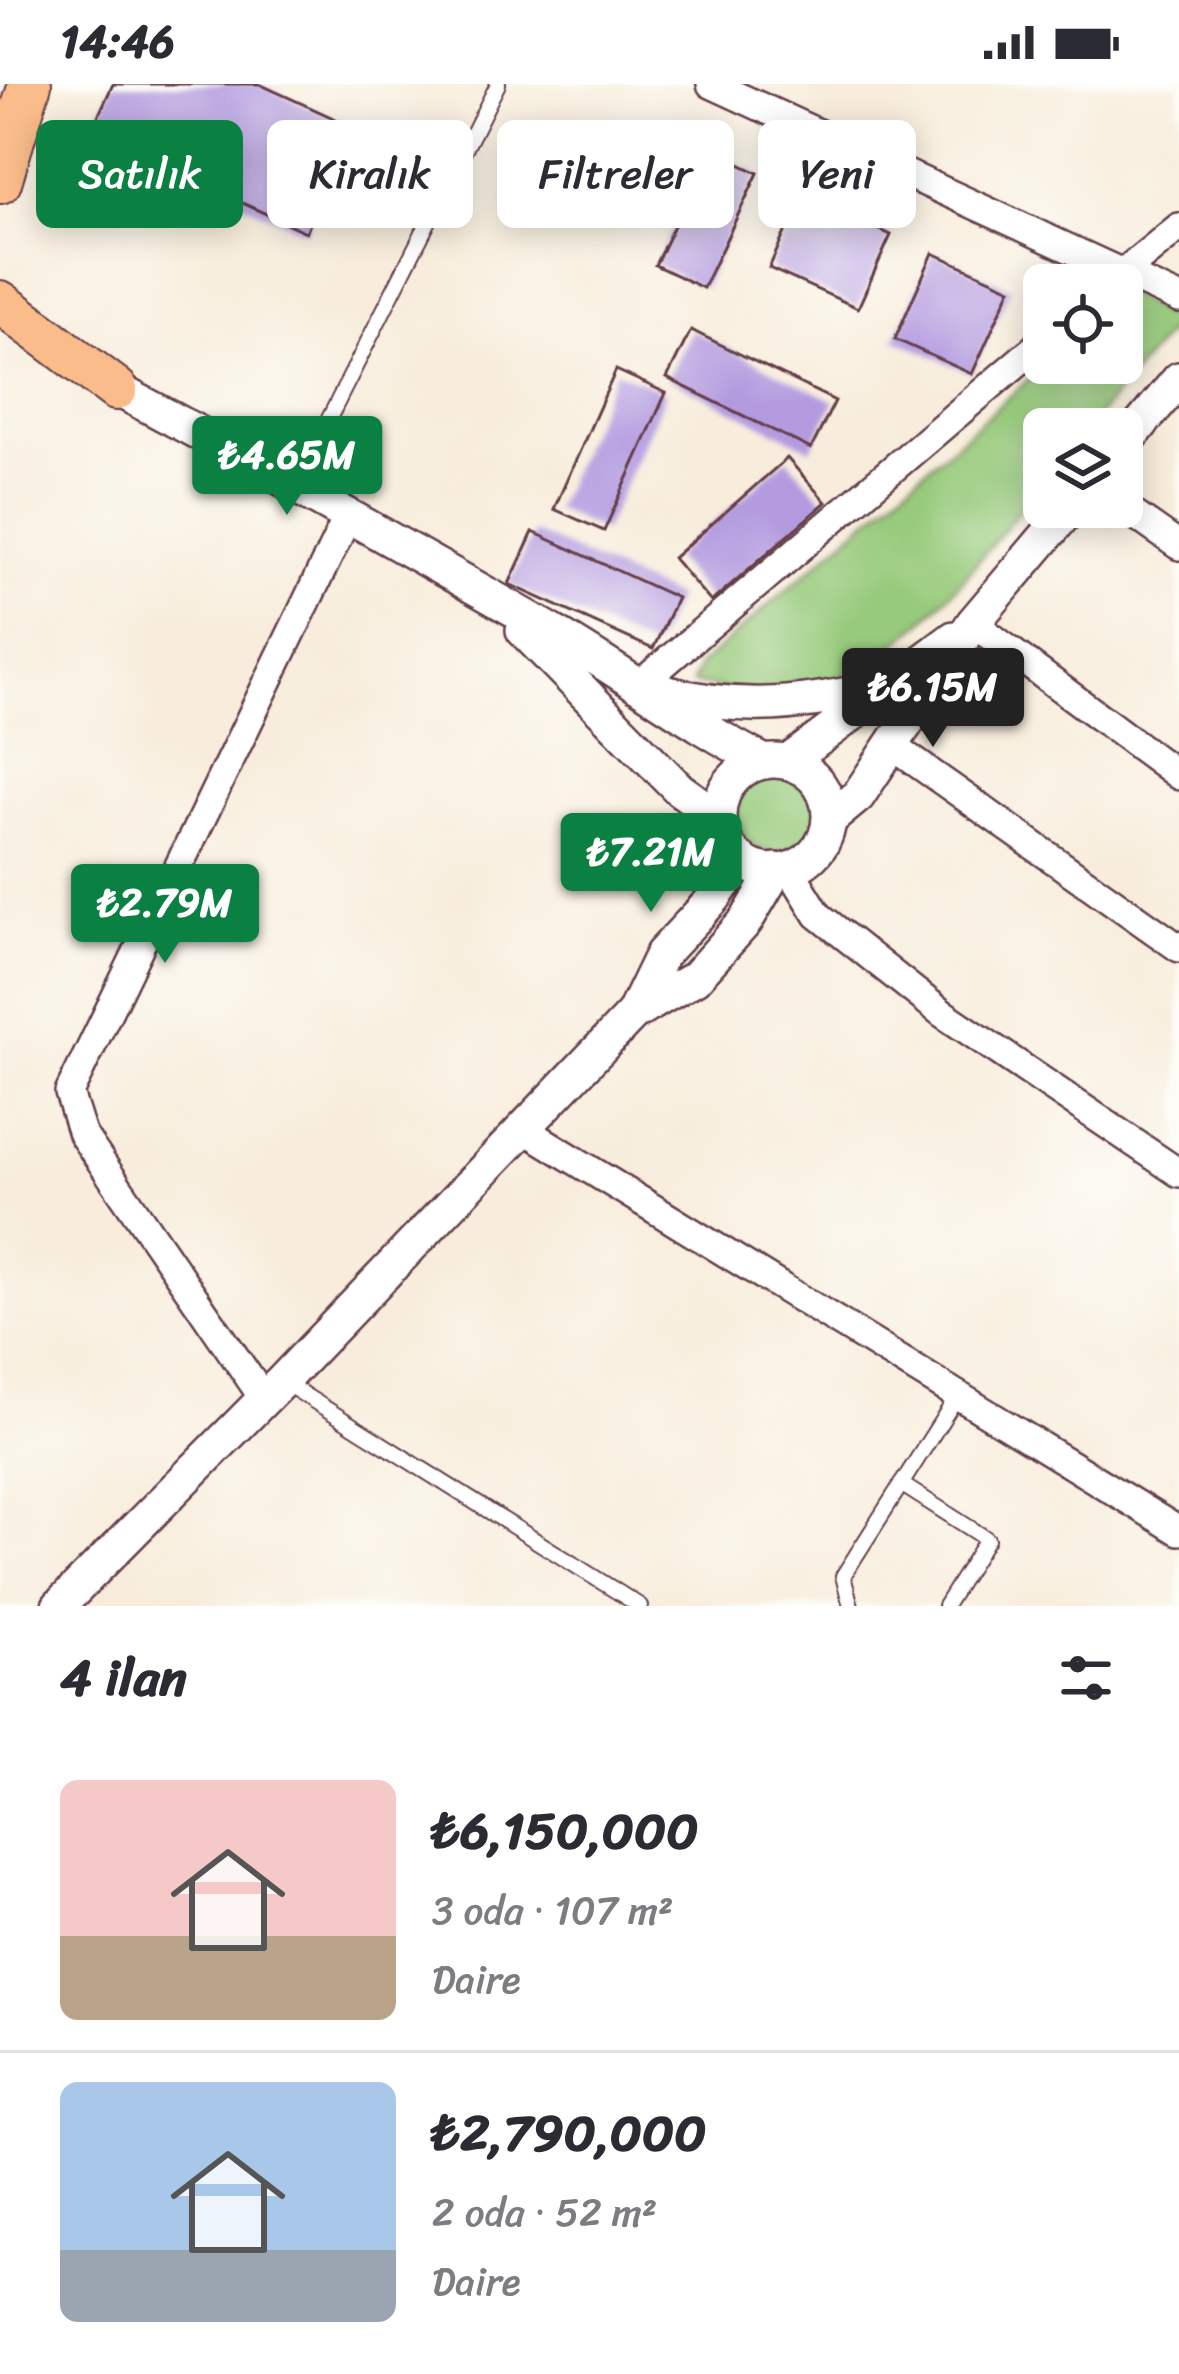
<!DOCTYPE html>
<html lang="tr">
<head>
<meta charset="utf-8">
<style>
	body { margin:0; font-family:Sriracha,sans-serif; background:#f2f2f3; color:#2b2b33; height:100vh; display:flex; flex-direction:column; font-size:45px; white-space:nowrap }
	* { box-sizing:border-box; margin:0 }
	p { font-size:39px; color:#7c7c81 }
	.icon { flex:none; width:66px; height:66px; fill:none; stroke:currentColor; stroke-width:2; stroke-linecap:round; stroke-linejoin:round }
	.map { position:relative; height:1522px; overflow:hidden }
	.panel { display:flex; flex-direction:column; background:#fff; flex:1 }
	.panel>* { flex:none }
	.top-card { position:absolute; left:36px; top:36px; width:1107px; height:108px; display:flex; gap:24px }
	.buttons { position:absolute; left:1023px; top:180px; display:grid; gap:24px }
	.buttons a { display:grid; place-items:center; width:120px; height:120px; border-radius:18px; background:#fff; box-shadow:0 6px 30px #0003; font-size:60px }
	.price { position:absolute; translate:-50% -102px; padding:0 27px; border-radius:12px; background:#0b8043; color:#fff; font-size:39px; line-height:78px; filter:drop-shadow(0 3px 6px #0008) }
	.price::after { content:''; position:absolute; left:50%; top:72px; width:36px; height:27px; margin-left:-18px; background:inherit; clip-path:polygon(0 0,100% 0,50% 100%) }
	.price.current { background:#222; color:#fff }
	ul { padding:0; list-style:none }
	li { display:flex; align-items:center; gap:36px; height:300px; padding:0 60px }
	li+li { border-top:3px solid #e1e1e2 }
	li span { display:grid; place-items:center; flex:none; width:336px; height:240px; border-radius:18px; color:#555 }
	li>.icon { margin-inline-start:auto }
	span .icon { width:144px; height:144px; fill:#fffc; stroke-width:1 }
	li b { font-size:51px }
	h2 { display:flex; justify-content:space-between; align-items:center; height:144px; padding:0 60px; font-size:51px }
	.tag { padding:0 42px; border-radius:18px; background:#fff; box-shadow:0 6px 30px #0003; font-size:42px; line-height:108px }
	.tag.current { background:#0b8043; color:#fff }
	.status { display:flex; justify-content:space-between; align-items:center; height:84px; padding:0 60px; background:#fff; direction:ltr }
	.status svg { height:33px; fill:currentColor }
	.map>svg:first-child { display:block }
	.green { fill:#97ca7b; stroke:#707453; stroke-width:3 }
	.building { fill:#b49be0 }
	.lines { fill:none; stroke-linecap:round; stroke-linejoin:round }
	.service-casing { stroke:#643e46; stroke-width:18 }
	.minor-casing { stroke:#643e46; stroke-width:32 }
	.tertiary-casing { stroke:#643e46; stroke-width:38 }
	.trunk-casing { stroke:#643e46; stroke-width:46 }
	.service { stroke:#fff; stroke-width:14 }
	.minor { stroke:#fff; stroke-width:27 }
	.tertiary { stroke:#fff; stroke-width:33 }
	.trunk { stroke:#f9bc8a; stroke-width:42 }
</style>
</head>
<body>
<div class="status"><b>14:46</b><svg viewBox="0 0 49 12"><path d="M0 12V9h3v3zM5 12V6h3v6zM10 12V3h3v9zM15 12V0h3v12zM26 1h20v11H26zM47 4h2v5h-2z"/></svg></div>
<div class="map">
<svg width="1179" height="1522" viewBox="0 0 1179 1522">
	<rect width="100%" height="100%" fill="#fdfcf7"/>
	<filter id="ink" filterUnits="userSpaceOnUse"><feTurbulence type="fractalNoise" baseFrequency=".00833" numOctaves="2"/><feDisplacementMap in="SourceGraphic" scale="24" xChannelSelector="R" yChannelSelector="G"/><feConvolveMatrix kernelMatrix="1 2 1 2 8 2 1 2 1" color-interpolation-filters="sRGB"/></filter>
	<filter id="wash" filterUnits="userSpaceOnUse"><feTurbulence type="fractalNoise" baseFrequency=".004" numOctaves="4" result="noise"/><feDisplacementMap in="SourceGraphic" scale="48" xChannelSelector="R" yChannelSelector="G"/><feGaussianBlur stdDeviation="2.7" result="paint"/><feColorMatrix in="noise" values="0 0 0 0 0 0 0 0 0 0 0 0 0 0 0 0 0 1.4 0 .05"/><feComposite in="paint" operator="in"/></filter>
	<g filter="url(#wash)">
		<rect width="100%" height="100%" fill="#f8eddc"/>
		<!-- green -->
		<path class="green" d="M1126,209L1177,237L1087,345H1044V396C971,482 893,608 766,609C742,610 716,603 692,599L699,582L1048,279H1122V213Z
			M736 728a41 41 0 1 1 82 0a41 41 0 1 1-82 0Z"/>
		<g id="blocks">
			<!-- building -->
			<path class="building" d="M113,0H259L342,38L324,80L347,91L329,131L316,126L306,148L90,50Z
				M710,66L758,89L703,204L655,181Z
				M802,111L891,151L858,224L769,184Z
				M933,169L1011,204L972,290L895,255Z
				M691,246L835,317L811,365L667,294Z
				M616,286L666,309L604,447L554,425Z
				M787,374L826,418L711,518L673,474Z
				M533,448L677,514L653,565L509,500Z"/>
		</g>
	</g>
	<g filter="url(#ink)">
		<use href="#blocks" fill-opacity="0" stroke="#643e46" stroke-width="3"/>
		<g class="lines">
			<!-- service casing -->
			<g class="service-casing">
				<path id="service" d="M296,400L498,0
					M282,1297L640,1522
					M901,1400L987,1455L945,1522
					M851,1522L843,1492L958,1311"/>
			</g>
			<!-- minor casing -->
			<g class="minor-casing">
				<path id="minor" d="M711,0L1179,215
					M1113,197L1179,143
					M1122,422L1179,462
					M973,539L1179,692
					M638,602L1044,256
					M894,663L1179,864
					M789,784L818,831L942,929L1179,1089
					M524,1045L1179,1447
					M264,1315L82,1050L69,1009L349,430"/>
			</g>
			<!-- tertiary casing -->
			<g class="tertiary-casing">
				<path id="tertiary" d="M116,305C265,383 409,466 555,549C626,590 691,641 765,678
					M1122,363L1179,295
					M523,546L679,705L719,734
					M663,608C752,630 803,619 892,602
					M719 732a55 55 0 1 1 110 0a55 55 0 1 1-110 0Z
					M788,678L954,554
					M829,736L858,712L973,539L1071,423
					M633,930L662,870L714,814L741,775
					M59,1522L282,1297L633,930L695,894L746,837L776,786"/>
			</g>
			<!-- trunk casing -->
			<g class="trunk-casing">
				<path id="trunk" d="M0,98L30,0
					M0,218L116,305"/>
			</g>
			<!-- service -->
			<use href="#service" class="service"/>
			<!-- minor -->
			<use href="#minor" class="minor"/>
			<!-- tertiary -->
			<use href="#tertiary" class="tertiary"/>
			<!-- trunk -->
			<use href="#trunk" class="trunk"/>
		</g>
	</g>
</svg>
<div class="buttons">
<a><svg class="icon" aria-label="locate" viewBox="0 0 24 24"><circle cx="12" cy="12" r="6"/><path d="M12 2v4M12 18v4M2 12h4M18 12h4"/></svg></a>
<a><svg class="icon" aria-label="layers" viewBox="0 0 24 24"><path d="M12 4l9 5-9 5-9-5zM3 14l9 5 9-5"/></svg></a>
</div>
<b class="price" style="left:287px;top:434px">₺4.65M</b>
<b class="price current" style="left:933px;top:666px">₺6.15M</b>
<b class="price" style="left:651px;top:831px">₺7.21M</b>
<b class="price" style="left:165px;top:882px">₺2.79M</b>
<div class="top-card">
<a class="tag current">Satılık</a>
<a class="tag">Kiralık</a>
<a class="tag">Filtreler</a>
<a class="tag">Yeni</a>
</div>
</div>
<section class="panel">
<h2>4 ilan<svg class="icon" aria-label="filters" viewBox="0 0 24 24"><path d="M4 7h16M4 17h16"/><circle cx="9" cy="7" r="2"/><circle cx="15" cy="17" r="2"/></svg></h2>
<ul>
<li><span style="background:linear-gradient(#f6c9c9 65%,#b9a48a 0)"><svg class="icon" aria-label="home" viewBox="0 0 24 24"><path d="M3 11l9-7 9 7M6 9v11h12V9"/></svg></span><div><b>₺6,150,000</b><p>3 oda · 107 m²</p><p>Daire</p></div></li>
<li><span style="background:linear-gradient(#a9c7e8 70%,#9aa5b1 0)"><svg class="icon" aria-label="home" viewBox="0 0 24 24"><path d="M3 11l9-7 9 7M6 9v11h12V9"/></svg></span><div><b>₺2,790,000</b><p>2 oda · 52 m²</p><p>Daire</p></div></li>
</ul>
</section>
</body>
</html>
